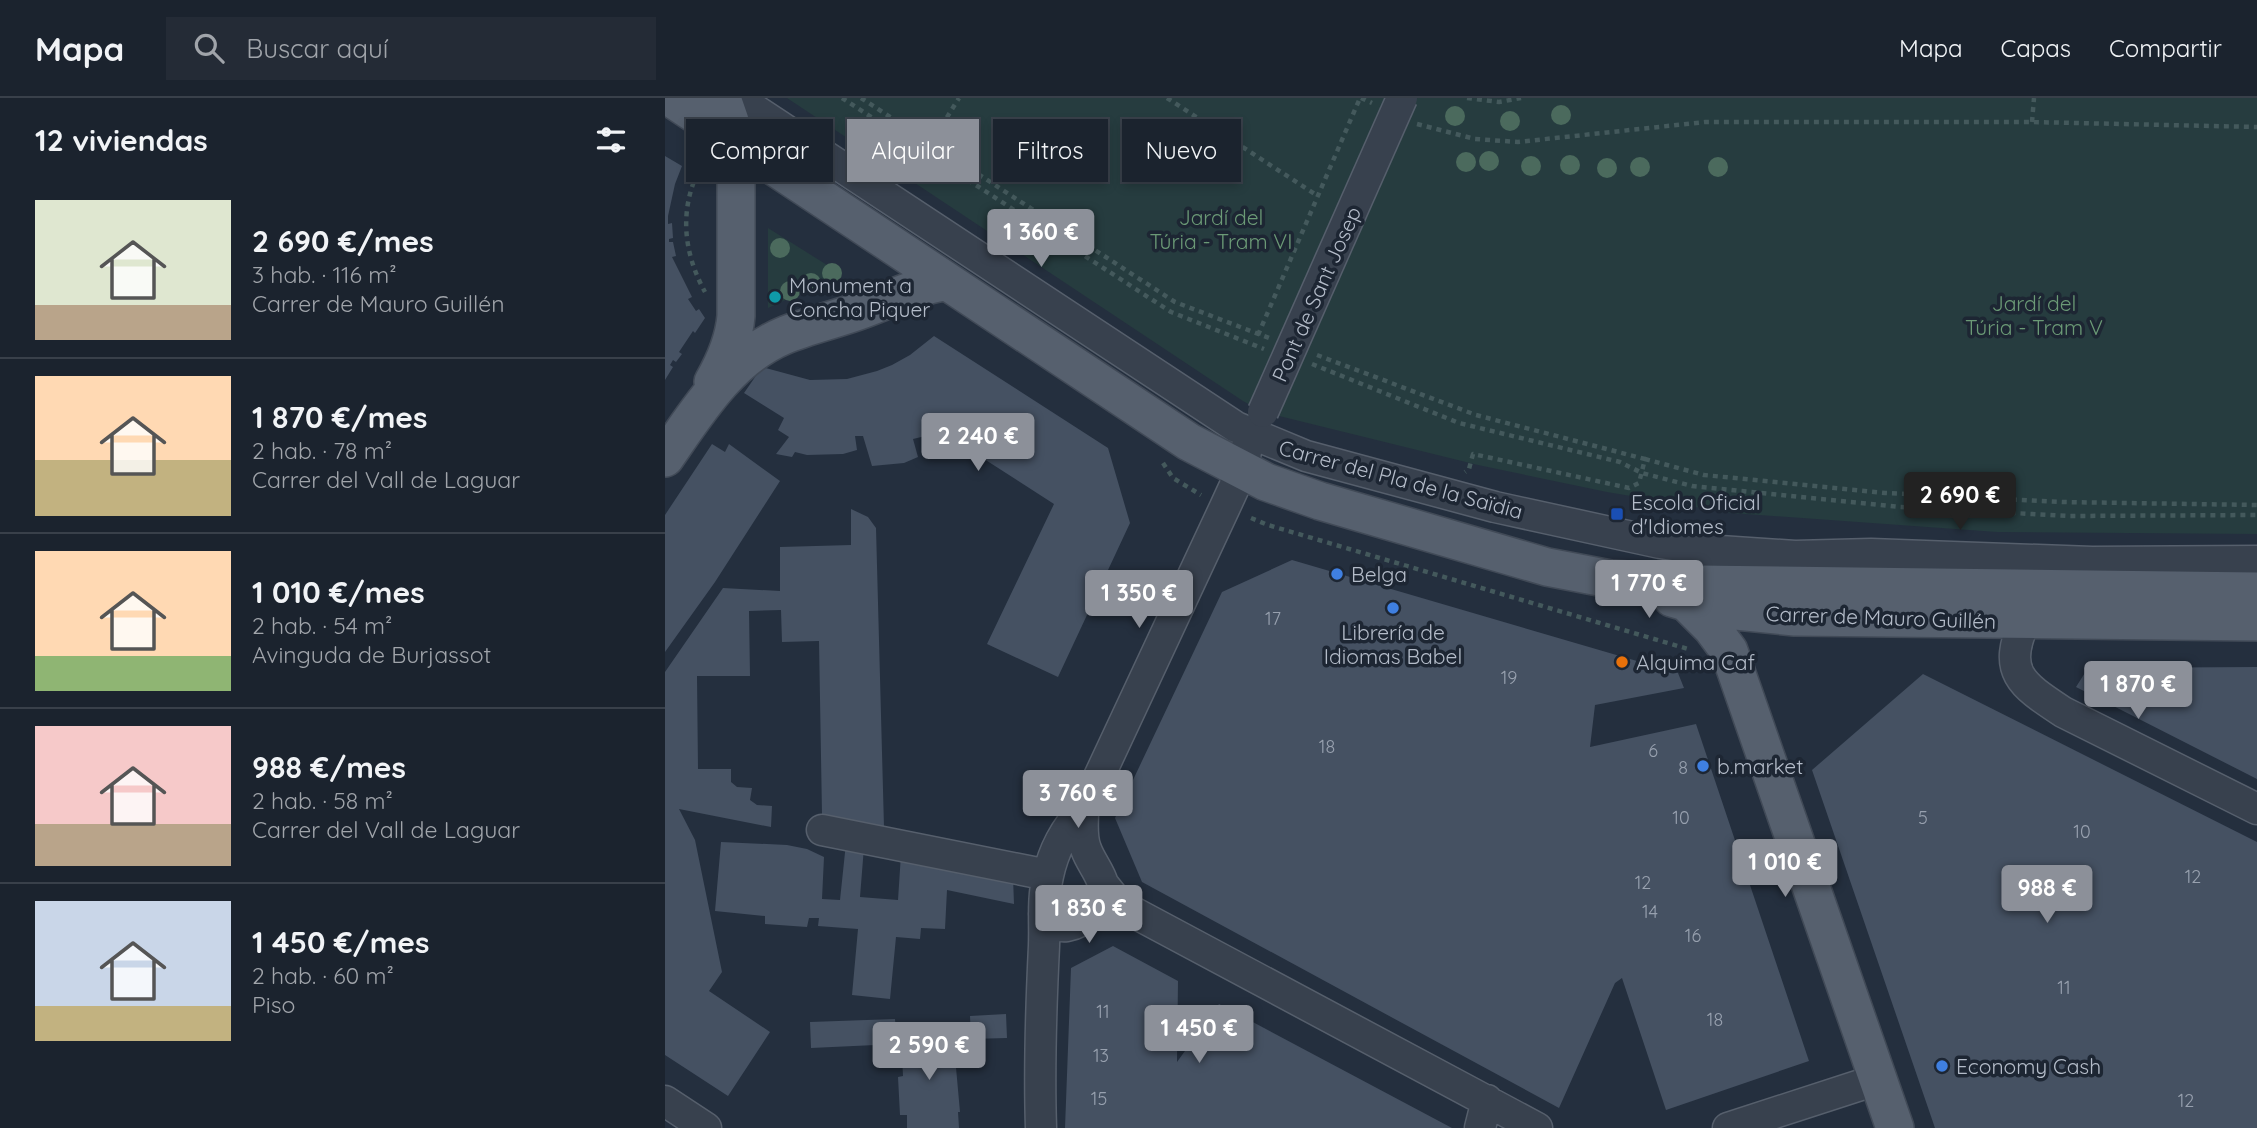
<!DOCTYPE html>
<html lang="es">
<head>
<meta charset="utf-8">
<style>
	body { margin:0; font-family:Quicksand,sans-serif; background:#242b36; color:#f1f3f6; height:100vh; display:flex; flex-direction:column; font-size:26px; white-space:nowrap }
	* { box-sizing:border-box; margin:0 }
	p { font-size:23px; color:#a0a4aa }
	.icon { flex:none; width:38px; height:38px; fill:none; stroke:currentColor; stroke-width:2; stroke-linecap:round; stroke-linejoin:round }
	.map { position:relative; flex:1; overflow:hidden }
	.drawer { display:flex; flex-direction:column; background:#1b232e; width:665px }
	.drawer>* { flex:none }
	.hud { position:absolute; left:21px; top:21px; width:665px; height:63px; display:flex; gap:14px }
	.price { position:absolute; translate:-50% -60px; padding:0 16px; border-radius:7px; background:#8c9099; color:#fff; font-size:23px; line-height:46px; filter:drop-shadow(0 2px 4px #0008) }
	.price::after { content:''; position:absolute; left:50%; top:42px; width:21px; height:16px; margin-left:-10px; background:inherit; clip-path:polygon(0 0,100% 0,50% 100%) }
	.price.on { background:#222; color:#fff }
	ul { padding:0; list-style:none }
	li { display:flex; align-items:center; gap:21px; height:175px; padding:0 35px }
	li+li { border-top:2px solid #39404a }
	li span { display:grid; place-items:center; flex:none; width:196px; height:140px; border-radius:0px; color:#555 }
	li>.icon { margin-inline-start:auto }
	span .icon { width:84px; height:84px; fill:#fffc; stroke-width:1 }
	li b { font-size:30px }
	h2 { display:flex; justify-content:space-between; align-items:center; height:84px; padding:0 35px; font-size:30px }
	.chip { padding:0 24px; border-radius:0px; background:#1b232e; box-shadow:0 4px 10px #0003,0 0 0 2px #39404a; font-size:24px; line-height:63px }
	.chip.on { background:#8c9099; color:#fff }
	header { display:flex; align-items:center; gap:42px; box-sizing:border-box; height:98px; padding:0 35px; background:#1b232e; border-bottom:2px solid #39404a }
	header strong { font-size:33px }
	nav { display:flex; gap:38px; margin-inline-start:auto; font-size:24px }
	.search { width:490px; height:63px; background:#242b36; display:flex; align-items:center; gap:18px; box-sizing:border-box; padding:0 24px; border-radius:0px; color:#a0a4aa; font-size:26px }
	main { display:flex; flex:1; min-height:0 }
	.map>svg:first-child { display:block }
	.green { fill:#263c3f }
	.building { fill:#455162 }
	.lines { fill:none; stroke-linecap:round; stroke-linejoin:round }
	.minor-casing { stroke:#565f6c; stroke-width:33 }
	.major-casing { stroke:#414a57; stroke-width:40 }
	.path { stroke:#44595c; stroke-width:4.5; stroke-dasharray:5 5; stroke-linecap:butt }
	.minor { stroke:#38414e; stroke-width:30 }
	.major { stroke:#56606e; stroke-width:37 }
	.minor-bridge-casing { stroke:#565f6c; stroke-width:33; stroke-linecap:butt }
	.minor-bridge { stroke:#38414e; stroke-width:30 }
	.tree { fill:#4b6a5d }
	.culture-dot { fill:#0f9aa8; stroke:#1d2633; stroke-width:2.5 }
	.transit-dot { fill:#1a4fb4; stroke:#1d2633; stroke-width:2.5 }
	.shop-dot { fill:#3f7fe0; stroke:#1d2633; stroke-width:2.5 }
	.food-dot { fill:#e8710a; stroke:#1d2633; stroke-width:2.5 }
	.labels { text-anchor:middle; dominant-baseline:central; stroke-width:7; stroke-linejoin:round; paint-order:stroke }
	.number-label { font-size:18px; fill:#98a1af }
	.park-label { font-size:21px; fill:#6b9a76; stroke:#1d2633 }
	.poi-label { font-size:21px; fill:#b4bcc9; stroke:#1d2633; text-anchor:start }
	.street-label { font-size:21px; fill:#b4bcc9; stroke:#1d2633 }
</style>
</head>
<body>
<header>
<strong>Mapa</strong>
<div class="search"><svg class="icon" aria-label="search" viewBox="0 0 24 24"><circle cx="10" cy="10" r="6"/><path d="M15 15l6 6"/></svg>Buscar aquí</div>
<nav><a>Mapa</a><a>Capas</a><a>Compartir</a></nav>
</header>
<main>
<section class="drawer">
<h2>12 viviendas<svg class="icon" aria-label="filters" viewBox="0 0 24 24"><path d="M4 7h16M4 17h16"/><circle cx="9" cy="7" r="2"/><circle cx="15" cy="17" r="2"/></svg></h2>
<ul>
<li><span style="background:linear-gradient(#dfe7d0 75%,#b9a48a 0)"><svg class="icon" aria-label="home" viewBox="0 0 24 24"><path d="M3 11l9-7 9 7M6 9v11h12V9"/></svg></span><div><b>2 690 €/mes</b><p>3 hab. · 116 m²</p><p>Carrer de Mauro Guillén</p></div></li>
<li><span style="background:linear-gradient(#ffd9b3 60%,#c2b280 0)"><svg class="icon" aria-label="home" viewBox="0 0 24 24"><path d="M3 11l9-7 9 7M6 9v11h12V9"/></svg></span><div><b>1 870 €/mes</b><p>2 hab. · 78 m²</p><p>Carrer del Vall de Laguar</p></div></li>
<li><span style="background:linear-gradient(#ffd9b3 75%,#8fb573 0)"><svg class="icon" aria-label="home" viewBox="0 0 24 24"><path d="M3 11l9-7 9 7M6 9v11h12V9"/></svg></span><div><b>1 010 €/mes</b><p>2 hab. · 54 m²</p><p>Avinguda de Burjassot</p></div></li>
<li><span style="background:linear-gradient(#f6c9c9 70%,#b9a48a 0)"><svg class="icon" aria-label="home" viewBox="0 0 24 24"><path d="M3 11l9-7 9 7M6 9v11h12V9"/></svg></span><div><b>988 €/mes</b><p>2 hab. · 58 m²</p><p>Carrer del Vall de Laguar</p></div></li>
<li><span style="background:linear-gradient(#c9d6e8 75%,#c2b280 0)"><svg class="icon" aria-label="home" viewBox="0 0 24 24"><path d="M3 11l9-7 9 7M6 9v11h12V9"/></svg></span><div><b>1 450 €/mes</b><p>2 hab. · 60 m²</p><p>Piso</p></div></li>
</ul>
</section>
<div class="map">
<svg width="1592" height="1030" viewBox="0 0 1592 1030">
	<rect width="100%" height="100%" fill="#242f3e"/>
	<!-- green -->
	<path class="green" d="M122,0H1592V436L1332,434L1066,415L942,394L813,367L598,314L578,303Z
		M103,130L170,172L172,178L103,210Z"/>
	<!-- building -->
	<path class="building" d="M0,58L17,68L10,86L3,118V126L7,125L8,140L4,141V144H8L11,158L7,159L27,199L23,201L31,213L34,211L40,220L30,235L28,233L14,254L17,256L11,264L8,262L5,267L8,269L0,282Z
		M269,238L443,350L465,425L393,579L322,546L389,406L277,334L248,341L253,359L239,365L207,368L198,338H190L192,352L178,356L142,357L130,354L127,359L111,356L124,339L113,332L119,320L79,295L97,269L145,282L182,281L212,273L227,267L245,257Z
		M47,346L60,354L64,346L115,383L50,484L0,554V417Z
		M186,411L203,419L211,430L219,729L157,716L154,543L117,544L116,512L84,513L85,578H32L33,671H66V684L72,689L87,690L85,702L92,707L107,708L106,729L14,711L30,742L57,874L44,893L105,934L63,998L0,957V574L58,490L115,493V449L186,447Z
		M627,462L1013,575L1019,590L930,607L925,649L1031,626L1144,963L1001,1012L957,880L950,885L894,1010L477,784L450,720L557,494Z
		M1592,569V681L1411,589L1423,570Z
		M1258,576L1592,744V1030H1270L1147,672Z
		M56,744L122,747L142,751L159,759L157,801L175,802L181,745L199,749L195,799L233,802L236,756L348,779L349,806L282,792L280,831L256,830L255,841L231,839L225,901L187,897L193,831L153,828L154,820H144L142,829L100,826V818L50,813Z
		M448,848L513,883L512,964L554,906L787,1030H400L406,870Z
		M341,916L342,940L306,941L305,918Z
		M230,921L232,946L146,950L145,924Z
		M288,936L295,1014H293L294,1030H242V1017H235L233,979L238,978L236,939Z"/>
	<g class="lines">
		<!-- minor casing -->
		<g class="minor-casing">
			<path id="minor" d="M72,0L571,329L641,358L830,409L995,445L1040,452L1130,458L1206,456L1427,464L1592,463
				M1360,523C1336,574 1357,587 1398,614L1592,711
				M157,732L383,777
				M438,786L450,801L466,813L872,1030
				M379,816C384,824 391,829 402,828C419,825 442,806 438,786C435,774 425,763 421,751C416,739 418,726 418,713
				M0,1003L41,1030
				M376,1030C374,969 376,909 379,848C380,824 377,801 383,778C388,754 400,730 418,713L560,409L577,372L582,349
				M815,1030L822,1002
				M1063,1030L1214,981"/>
		</g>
		<!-- major casing -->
		<g class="major-casing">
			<path id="major" d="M6,0L524,344L601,384L655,403L882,469L945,481L1030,486L1592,493
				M48,284C60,263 69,242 71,218V83L65,23L57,0
				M0,360C32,314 64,261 118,238C144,227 173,221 199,211C226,201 252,188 280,184
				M1007,500L1041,510L1130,519L1592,524
				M1022,505L1047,530L1064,553L1230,1030"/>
		</g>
		<!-- path -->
		<path class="path" d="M177,0L506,214L599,251
			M196,0L510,204L604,240
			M502,0L653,98
			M696,0L707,5
			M802,0L834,4L856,0
			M1367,24L1369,0
			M752,26L810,41L853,44L1040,24H1367L1592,29
			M266,45L294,0
			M37,66C14,108 17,152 40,194
			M593,237L695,0
			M652,257L811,317L980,361L974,385L964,390L808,356L804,371L800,374
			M647,266L794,325L955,364L977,375L1027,388L1235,409L1405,418L1592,417
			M980,361L1039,377L1220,395L1397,404L1592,407
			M498,365L508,380L536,397
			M586,420L603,427L1023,551"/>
		<!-- minor -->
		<use href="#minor" class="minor"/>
		<!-- major -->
		<use href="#major" class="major"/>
		<!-- minor-bridge casing -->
		<g class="minor-bridge-casing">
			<path id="minor-bridge" d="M598,314L737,0"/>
		</g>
		<!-- minor-bridge -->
		<use href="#minor-bridge" class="minor-bridge"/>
	</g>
	<!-- trees -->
	<g class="tree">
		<circle cx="896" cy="17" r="10"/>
		<circle cx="790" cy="18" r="10"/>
		<circle cx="845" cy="23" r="10"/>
		<circle cx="824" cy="63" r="10"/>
		<circle cx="801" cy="64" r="10"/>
		<circle cx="905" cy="67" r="10"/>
		<circle cx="866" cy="68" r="10"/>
		<circle cx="975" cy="69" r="10"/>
		<circle cx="1053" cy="69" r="10"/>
		<circle cx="942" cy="70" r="10"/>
		<circle cx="115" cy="150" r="10"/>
		<circle cx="167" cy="175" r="10"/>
		<circle cx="146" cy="185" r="10"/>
		<circle cx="125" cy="193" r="10"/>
	</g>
	<!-- markers -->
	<circle class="culture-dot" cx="110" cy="199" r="7"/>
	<rect class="transit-dot" x="945" y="409" width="14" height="14" rx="3.5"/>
	<g class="shop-dot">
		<circle cx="672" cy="476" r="7"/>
		<circle cx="728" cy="510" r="7"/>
		<circle cx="1038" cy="668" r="7"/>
		<circle cx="1277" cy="968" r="7"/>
	</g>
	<circle class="food-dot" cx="957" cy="564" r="7"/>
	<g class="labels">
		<!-- number labels -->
		<g class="number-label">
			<text x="608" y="520">17</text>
			<text x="844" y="579">19</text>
			<text x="662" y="648">18</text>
			<text x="988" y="652">6</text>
			<text x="1018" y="669">8</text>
			<text x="1016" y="719">10</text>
			<text x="1258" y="719">5</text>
			<text x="1417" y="733">10</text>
			<text x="1528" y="778">12</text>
			<text x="978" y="784">12</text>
			<text x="985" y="813">14</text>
			<text x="1028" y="837">16</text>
			<text x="1399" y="889">11</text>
			<text x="438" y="913">11</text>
			<text x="1050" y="921">18</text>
			<text x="436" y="957">13</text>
			<text x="434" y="1000">15</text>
			<text x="1521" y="1002">12</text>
		</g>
		<!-- park labels -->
		<g class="park-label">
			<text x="556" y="119">Jardí del<tspan x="556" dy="24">Túria - Tram VI</tspan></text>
			<text x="1369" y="205">Jardí del<tspan x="1369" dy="24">Túria - Tram V</tspan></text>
		</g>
		<!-- poi labels -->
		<g class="poi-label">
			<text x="124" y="187">Monument a<tspan x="124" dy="24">Concha Piquer</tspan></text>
			<text x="966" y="404">Escola Oficial<tspan x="966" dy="24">d'Idiomes</tspan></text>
			<text x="686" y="476">Belga</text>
			<text x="728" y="534" text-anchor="middle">Librería de<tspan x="728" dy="24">Idiomas Babel</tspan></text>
			<text x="971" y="564">Alquima Caf</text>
			<text x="1052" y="668">b.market</text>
			<text x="1291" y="968">Economy Cash</text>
		</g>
		<!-- street labels -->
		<g class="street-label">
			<text transform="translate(651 196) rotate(-66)">Pont de Sant Josep</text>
			<text transform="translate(736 381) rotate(15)">Carrer del Pla de la Saïdia</text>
			<text transform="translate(1216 519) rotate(2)">Carrer de Mauro Guillén</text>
		</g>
	</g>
</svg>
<b class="price" style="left:376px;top:171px">1 360 €</b>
<b class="price" style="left:313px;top:375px">2 240 €</b>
<b class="price on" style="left:1295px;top:434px">2 690 €</b>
<b class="price" style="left:984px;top:522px">1 770 €</b>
<b class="price" style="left:474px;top:532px">1 350 €</b>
<b class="price" style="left:1473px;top:623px">1 870 €</b>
<b class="price" style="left:413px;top:732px">3 760 €</b>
<b class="price" style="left:1120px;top:801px">1 010 €</b>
<b class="price" style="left:1382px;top:827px">988 €</b>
<b class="price" style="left:424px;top:847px">1 830 €</b>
<b class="price" style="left:534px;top:967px">1 450 €</b>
<b class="price" style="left:264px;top:984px">2 590 €</b>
<div class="hud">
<a class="chip">Comprar</a>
<a class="chip on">Alquilar</a>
<a class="chip">Filtros</a>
<a class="chip">Nuevo</a>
</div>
</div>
</main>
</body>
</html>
